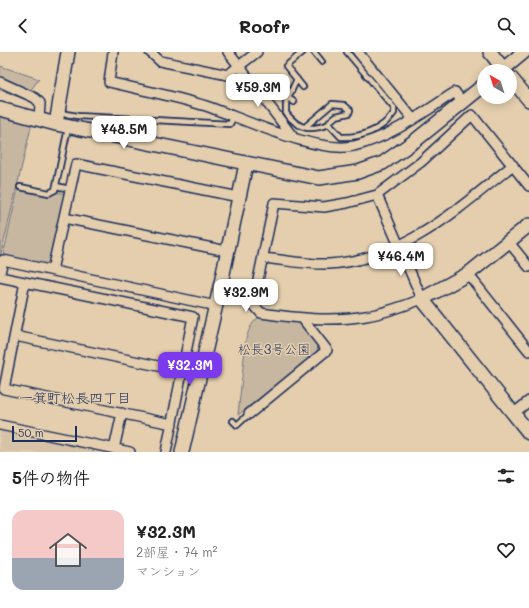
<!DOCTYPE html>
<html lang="ja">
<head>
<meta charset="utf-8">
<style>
	body { margin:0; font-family:Mali,"Klee One",sans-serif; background:#f6f6f6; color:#222; height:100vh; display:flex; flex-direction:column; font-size:15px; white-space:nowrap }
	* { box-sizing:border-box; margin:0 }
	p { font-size:13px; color:#767676 }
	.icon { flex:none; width:22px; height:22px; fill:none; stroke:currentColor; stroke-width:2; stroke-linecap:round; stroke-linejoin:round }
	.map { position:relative; height:400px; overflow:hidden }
	.details { display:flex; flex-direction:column; background:#fff; flex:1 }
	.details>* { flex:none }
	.needle { width:26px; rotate:321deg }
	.controls { position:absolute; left:477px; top:12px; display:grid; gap:8px }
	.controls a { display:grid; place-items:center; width:40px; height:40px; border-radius:50%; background:#fff; box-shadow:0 2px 10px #0003; font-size:20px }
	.scale { position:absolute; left:12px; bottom:10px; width:65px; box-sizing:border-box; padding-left:4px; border:2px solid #1b2f5e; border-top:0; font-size:11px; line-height:14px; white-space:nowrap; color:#1b2f5e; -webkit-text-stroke:3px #e4cead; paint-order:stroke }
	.price { position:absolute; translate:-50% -34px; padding:0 9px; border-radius:8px; background:#fff; color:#222; font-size:13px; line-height:26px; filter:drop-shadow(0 1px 2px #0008) }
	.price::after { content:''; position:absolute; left:50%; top:24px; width:12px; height:9px; margin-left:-6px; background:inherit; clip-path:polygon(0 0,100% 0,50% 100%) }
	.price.selected { background:#7c3aed; color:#fff }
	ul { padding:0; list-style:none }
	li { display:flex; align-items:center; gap:12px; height:100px; padding:0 12px }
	li span { display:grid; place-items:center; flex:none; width:112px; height:80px; border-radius:12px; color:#555 }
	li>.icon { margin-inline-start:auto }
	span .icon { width:48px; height:48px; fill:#fffc; stroke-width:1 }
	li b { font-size:17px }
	h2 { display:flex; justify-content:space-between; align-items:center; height:48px; padding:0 12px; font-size:17px }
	header { display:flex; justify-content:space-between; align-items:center; height:52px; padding:0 12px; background:#fff; font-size:18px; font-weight:800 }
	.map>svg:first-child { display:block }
	.built { fill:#d5c2a7 }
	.green { fill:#c7b7a1; stroke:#717380 }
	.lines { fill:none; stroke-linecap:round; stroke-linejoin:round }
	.lane-casing { stroke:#1b2f5e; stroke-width:8 }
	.street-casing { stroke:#1b2f5e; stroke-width:12 }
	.secondary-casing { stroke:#1b2f5e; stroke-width:16 }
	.lane { stroke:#e4cead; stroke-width:4.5 }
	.street { stroke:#e4cead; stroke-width:9 }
	.secondary { stroke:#e4cead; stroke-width:13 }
	.labels { text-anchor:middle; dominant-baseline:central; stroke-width:3; stroke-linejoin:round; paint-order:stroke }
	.park-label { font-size:13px; fill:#2c3d65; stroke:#e4cead }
	.neighbourhood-label { font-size:14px; fill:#1b2f5e; stroke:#e4cead }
</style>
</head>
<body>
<header><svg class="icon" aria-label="back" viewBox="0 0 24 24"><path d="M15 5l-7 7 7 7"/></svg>Roofr<svg class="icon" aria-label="search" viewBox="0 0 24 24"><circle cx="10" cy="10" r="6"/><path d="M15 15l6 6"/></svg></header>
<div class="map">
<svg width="529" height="400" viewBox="0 0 529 400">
	<rect width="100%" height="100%" fill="#e4cead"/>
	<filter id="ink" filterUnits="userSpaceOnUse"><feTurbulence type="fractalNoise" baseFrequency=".025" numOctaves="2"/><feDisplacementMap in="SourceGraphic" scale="8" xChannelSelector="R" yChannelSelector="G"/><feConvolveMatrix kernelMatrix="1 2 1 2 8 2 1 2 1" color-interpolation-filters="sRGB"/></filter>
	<g filter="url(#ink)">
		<!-- built -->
		<path class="built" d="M0,377L109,400H0Z"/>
		<!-- green -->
		<path class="green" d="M0,14L39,27L24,47L0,38Z
			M1,63L32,71L0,206V67Z
			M19,132L66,142L50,214L3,204Z
			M261,264L299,269L318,292L317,300L238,363L246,287C249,277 252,269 261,264Z"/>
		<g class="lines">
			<!-- lane casing -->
			<g class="lane-casing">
				<path id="lane" d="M303,0L286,14L303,35
					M314,0L322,10
					M297,27L286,50V61C299,78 311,79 329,72
					M266,50C277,40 283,41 294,50
					M59,61L78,64L230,72L234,64
					M305,75L332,52L344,53L350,58L349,61L336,64L330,69L329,72L341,85C361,86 382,78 394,61V56L347,0
					M56,134L70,137
					M20,135L49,141L55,138L68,76
					M233,369L237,373L249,362"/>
			</g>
			<!-- street casing -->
			<g class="street-casing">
				<path id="street" d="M113,0L109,30C141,38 175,44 206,54C244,67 317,102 354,94C391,85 423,61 455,40L462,50
					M150,0L160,9L228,23L239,14L228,0
					M257,0L239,14L293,85
					M358,0L413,67
					M0,30L35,46L40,51L39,68
					M377,143L422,247C404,254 385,261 366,264C331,270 295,266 261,261L253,252L274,151L324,155L347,151L377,143L421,110L472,63L529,134
					M64,166L227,199
					M508,189L529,215
					M263,206C285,208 307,213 329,212C403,208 458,157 513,113
					M52,218L76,112L239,145
					M0,221L3,208L216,254
					M468,222L529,299
					M0,225L193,265L166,400
					M25,230L4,337L172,372
					M15,284L182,319
					M249,362L327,298L302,266
					M513,362L529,349
					M0,373L130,400
					M114,397L122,361"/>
			</g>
			<!-- secondary casing -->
			<g class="secondary-casing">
				<path id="secondary" d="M490,0L505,19
					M501,19L524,0
					M510,25L529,48
					M0,57L56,72L319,126L358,120L383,111L416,88L484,33
					M56,72L68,0
					M529,173L468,222L422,247L529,381
					M182,400L221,231L246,112"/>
			</g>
			<!-- lane -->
			<use href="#lane" class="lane"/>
			<!-- street -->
			<use href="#street" class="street"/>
			<!-- secondary -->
			<use href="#secondary" class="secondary"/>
		</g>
	</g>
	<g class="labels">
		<!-- park labels -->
		<g class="park-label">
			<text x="274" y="296">松長3号公園</text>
		</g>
		<!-- neighbourhood labels -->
		<g class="neighbourhood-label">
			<text x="75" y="345">一箕町松長四丁目</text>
		</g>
	</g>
</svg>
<div class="controls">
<a><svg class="needle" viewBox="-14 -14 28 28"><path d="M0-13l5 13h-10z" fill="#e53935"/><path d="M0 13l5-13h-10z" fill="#767676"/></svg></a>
</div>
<div class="scale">50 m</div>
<b class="price" style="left:258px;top:56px">¥59.3M</b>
<b class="price" style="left:124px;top:98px">¥48.5M</b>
<b class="price" style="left:401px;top:225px">¥46.4M</b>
<b class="price" style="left:246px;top:261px">¥32.9M</b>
<b class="price selected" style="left:190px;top:334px">¥32.3M</b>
</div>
<section class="details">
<h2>5件の物件<svg class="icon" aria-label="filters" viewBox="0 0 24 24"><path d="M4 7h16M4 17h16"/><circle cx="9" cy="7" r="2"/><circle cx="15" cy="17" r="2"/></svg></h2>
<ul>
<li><span style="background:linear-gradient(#f6c9c9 60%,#9aa5b1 0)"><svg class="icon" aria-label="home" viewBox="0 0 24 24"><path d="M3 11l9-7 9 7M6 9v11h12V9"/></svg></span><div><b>¥32.3M</b><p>2部屋 · 74 m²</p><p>マンション</p></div><svg class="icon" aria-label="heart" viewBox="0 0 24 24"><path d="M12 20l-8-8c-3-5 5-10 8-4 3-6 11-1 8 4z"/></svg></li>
</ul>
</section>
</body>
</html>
